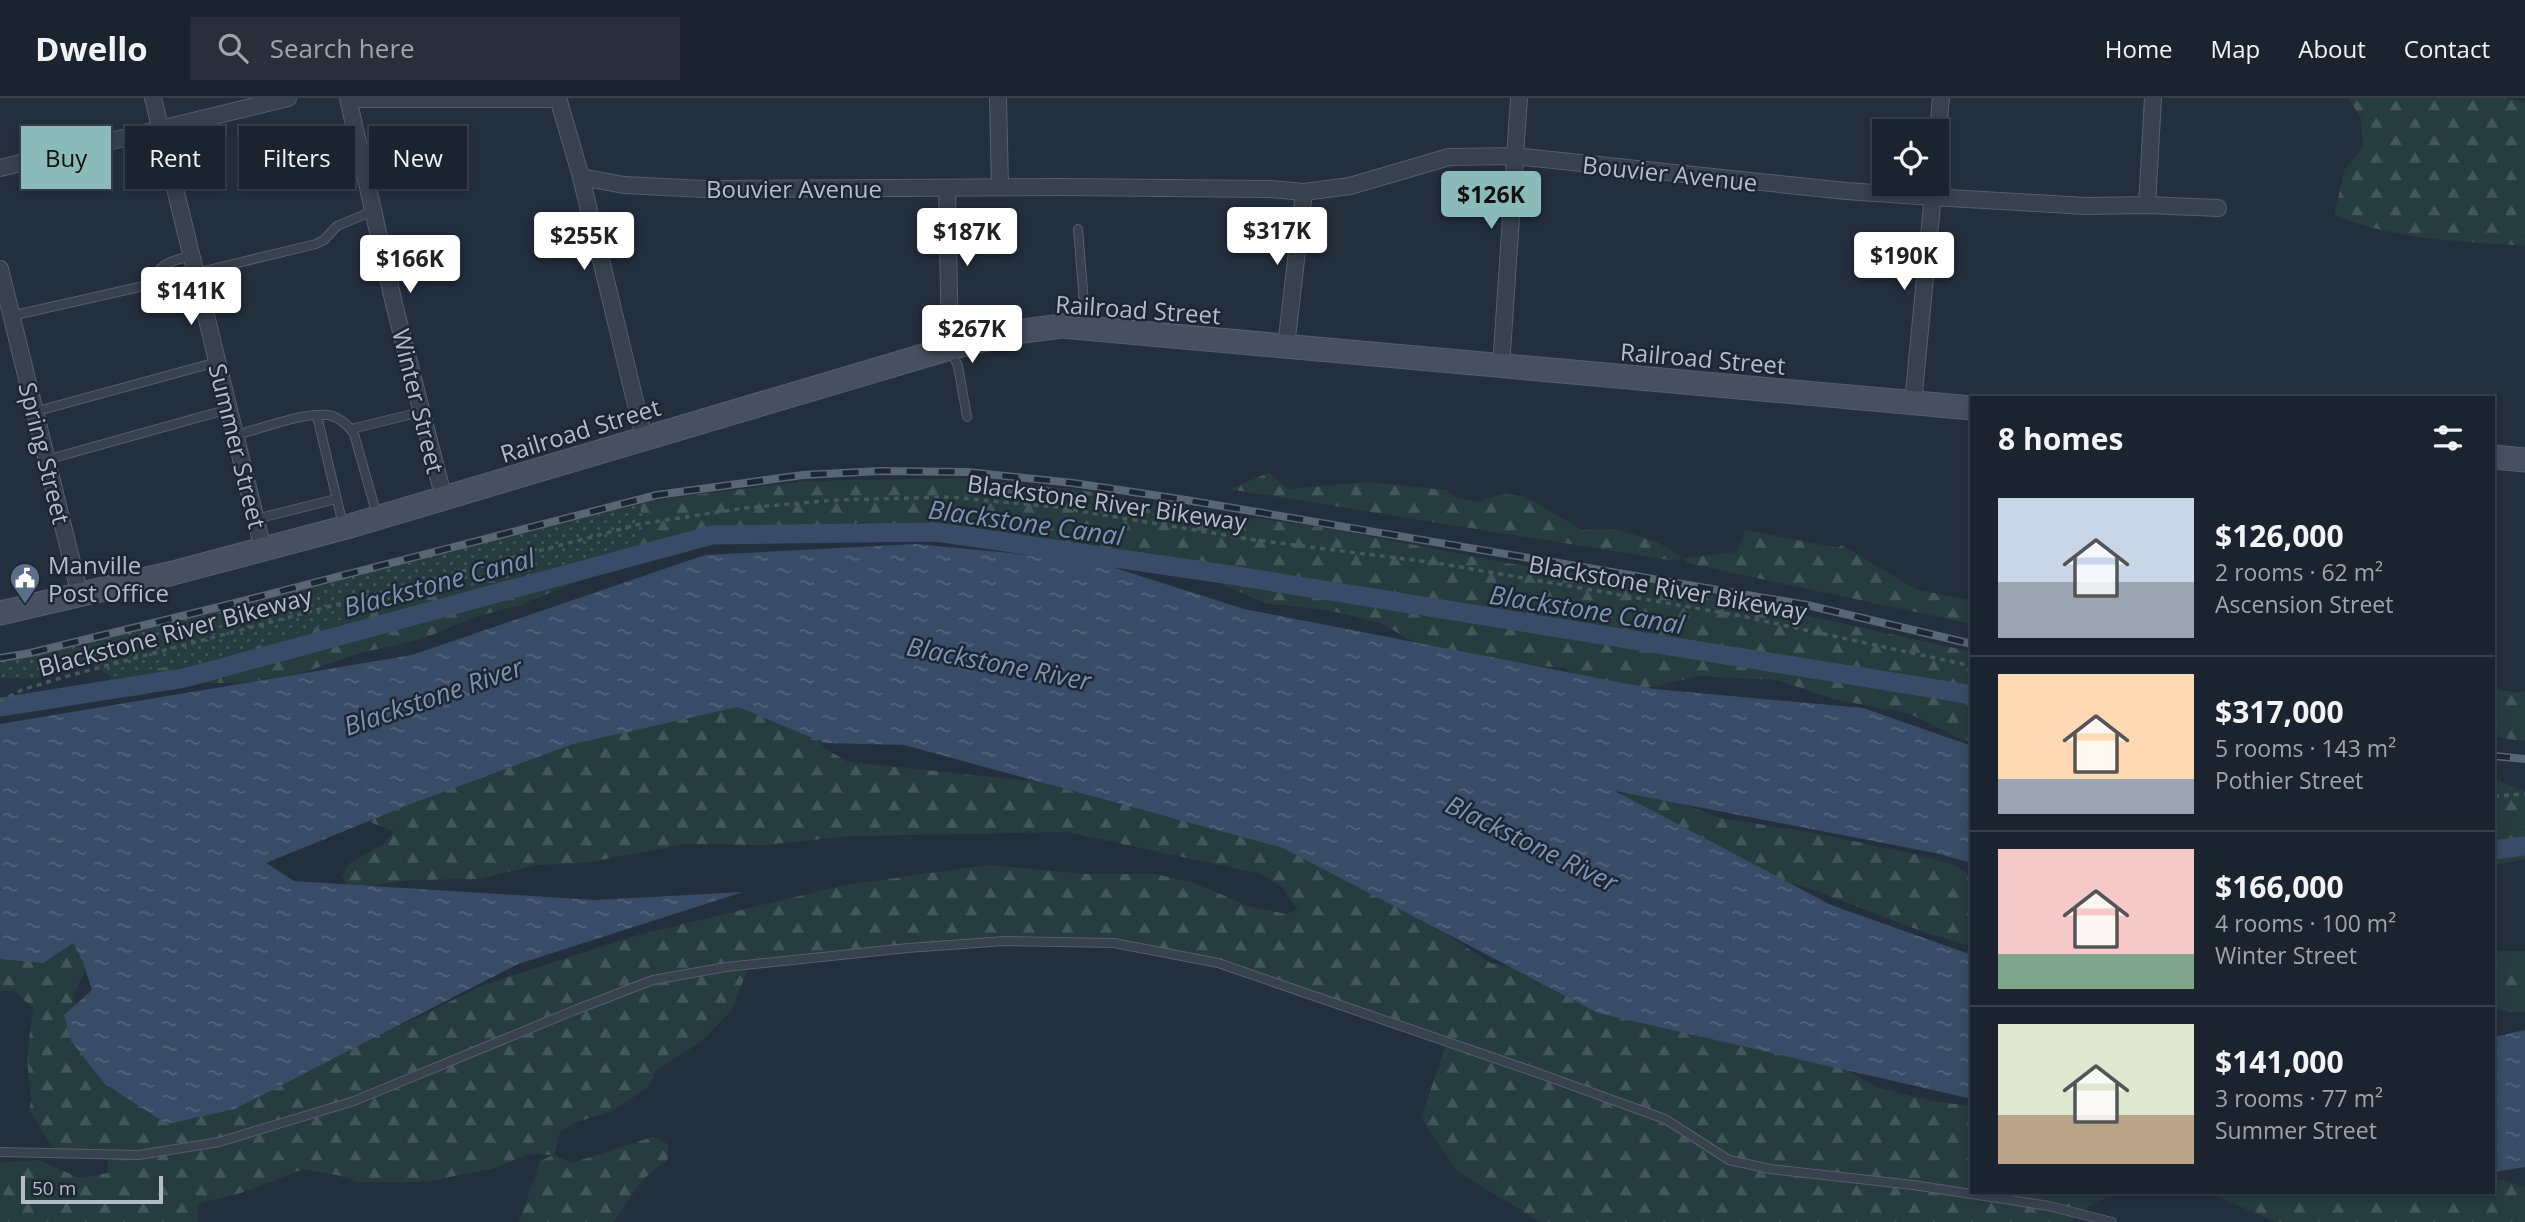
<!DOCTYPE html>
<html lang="en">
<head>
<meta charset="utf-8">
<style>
	body { margin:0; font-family:"Open Sans",sans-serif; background:#282f3a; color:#f1f3f6; height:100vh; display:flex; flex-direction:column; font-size:26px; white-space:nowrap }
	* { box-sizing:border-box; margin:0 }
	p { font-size:23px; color:#a0a4aa }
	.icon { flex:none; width:38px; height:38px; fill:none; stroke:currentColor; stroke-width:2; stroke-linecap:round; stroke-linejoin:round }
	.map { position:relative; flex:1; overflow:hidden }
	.drawer { position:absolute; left:1970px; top:298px; width:525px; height:798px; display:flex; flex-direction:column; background:#1b232e; border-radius:0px; box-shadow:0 4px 10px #0003,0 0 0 2px #39404a }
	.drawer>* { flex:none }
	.banner { position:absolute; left:21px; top:28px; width:665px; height:63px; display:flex; gap:14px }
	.buttons { position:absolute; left:1872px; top:21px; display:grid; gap:14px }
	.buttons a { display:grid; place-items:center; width:77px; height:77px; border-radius:0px; background:#1b232e; box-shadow:0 4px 10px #0003,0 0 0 2px #39404a; font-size:35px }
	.scale { position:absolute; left:21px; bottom:18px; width:142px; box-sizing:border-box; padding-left:7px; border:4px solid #b4bcc9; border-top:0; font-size:19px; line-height:24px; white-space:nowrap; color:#b4bcc9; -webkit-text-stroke:5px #1d2633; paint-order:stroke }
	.price { position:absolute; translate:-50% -60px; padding:0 16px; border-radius:7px; background:#fff; color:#222; font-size:23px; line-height:46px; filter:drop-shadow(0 2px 4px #0008) }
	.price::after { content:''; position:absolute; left:50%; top:42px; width:21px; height:16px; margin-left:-10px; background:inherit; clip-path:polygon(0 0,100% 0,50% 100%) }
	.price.active { background:#8bbbb9; color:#111 }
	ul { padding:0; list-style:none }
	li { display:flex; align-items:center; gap:21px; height:175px; padding:0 28px }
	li+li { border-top:2px solid #39404a }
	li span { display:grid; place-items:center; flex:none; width:196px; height:140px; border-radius:0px; color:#555 }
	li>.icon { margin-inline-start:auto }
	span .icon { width:84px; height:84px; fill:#fffc; stroke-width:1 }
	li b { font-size:30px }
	h2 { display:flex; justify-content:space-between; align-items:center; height:84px; padding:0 28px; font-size:30px }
	.pill { padding:0 24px; border-radius:0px; background:#1b232e; box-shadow:0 4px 10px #0003,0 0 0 2px #39404a; font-size:24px; line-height:63px }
	.pill.active { background:#8bbbb9; color:#111 }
	header { display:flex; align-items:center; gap:42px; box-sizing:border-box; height:98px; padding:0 35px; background:#1b232e; border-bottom:2px solid #39404a }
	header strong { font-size:33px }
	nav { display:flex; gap:38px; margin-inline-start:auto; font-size:24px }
	.search { width:490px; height:63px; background:#282f3a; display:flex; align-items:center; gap:18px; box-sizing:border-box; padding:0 24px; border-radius:0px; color:#a0a4aa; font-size:26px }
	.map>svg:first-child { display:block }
	.grass { fill:url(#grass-dots) }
	.forest { fill:url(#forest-firs) }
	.water { fill:url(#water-ripples) }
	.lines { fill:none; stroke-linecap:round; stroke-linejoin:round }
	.canal { stroke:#394c67; stroke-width:19 }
	.lane-casing { stroke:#565f6c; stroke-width:10 }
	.street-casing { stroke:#565f6c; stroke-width:18 }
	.secondary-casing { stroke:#565f6c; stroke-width:25 }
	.path { stroke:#44595c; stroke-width:3.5; stroke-dasharray:5 5; stroke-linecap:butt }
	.lane { stroke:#38414e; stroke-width:8 }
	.street { stroke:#38414e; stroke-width:16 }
	.secondary { stroke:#465061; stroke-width:23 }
	.rail-casing { stroke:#5a6575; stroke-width:8 }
	.rail { stroke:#1d2633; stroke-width:5; stroke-dasharray:16; stroke-linecap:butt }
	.labels { text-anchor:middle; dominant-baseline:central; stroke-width:5; stroke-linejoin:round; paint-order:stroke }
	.street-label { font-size:24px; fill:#b4bcc9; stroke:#1d2633 }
	.poi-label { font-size:24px; fill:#b4bcc9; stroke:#1d2633; text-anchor:start }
	.water-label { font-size:26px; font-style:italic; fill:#7c92b1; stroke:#1d2633 }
</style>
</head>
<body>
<header>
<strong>Dwello</strong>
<div class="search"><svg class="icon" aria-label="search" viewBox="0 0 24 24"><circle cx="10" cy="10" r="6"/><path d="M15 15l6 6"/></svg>Search here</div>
<nav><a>Home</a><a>Map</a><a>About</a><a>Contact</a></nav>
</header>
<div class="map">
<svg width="2525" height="1124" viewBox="0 0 2525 1124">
	<defs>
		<pattern id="grass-dots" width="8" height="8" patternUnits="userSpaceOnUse" patternTransform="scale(1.75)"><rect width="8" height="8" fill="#263c3f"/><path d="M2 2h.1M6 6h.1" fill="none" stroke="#435659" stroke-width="1.8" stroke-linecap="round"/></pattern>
		<pattern id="forest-firs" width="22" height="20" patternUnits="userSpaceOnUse" patternTransform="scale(1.75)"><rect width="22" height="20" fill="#263c3f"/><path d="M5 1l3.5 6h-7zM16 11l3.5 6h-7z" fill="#435659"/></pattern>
		<pattern id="water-ripples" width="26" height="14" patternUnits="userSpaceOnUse" patternTransform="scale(1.75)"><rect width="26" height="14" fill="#394c67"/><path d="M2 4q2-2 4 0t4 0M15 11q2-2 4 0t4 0" fill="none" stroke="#53647b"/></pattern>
	</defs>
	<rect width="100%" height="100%" fill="#242f3e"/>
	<!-- grass -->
	<path class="grass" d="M640,406L641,414L649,428L634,444L585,462L388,507L202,565L197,566L196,563L112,579L92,567L62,568L35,581L0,580V558L55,549L304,491Z"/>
	<!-- forest -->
	<path class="forest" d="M2348,0H2507L2525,5V148C2462,143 2393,142 2334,117L2345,71L2363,49L2361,20Z
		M1269,375L1288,391L1367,384L1446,392L1457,400L1480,404L1501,396L1524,398L1582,432L1615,431L1657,444L1683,460L1737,454L1745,432L1838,450L1842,447L1915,491L1972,503V526L1687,465L1683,460L1675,463L1229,391Z
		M968,380L1087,393L1144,405L1327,430L1507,465L1675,489L1972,554V646L1910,616L1834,601L1777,582L1700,578L1610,598L1593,592L1565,570L1490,564L1432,555L1383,526L1328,512L1265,505L1178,467L1097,449L1007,437L928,438L864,424L827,430L748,429L643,457L520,507L475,519L422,541L360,555L305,574L242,585H180L145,597L85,603L84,592L103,587L112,579L196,563L197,566L202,565L388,507L585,462L635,444L649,427L641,414L640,406L662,401L807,383Z
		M2494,591L2518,595L2525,593V643L2494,639Z
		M773,593L826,651L848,664L1040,684L1108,703L1229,724L1409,789L1448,837L1490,865L1553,877L1847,972L1879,990L1931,1003L1972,1008V1094H2126C2105,1101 2085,1106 2071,1124H1540L1457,1073L1421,1020L1446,946L1223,865L1120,846L1008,844L749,868L732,912L701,944L656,972L650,988L613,1013L577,1024L560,1034L554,1057L572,1065L652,1039L668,1046V1061L642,1082L614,1124H519L540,1063L553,1057L528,1056L498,1069L425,1084H358L337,1077L303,1071L241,1095L197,1106L198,1124H0V1065L38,1062L80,1080L108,1075L107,1055L53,1050L29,1012L31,1003L27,960L33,910L14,893H0V859C33,865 43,861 71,843L89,865L74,896L79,925L272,976L409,924L483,887L638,837L845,787L988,767L1085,776H1155L1195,785L1250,809L1287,816L1298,812L1281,788L1261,776L1067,734L850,738L765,747L686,746L584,765L537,767L478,781L412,782L363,788H349L342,778L350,765L383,746L394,733L364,722L406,702L424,701L489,655Z
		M2494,680L2525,694V761L2494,767Z
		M1624,695L1656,696L1721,720L1820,736L1913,756L1952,766L1972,778V848L1929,836L1811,791L1733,770L1612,698Z
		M2494,853H2525V914L2494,913Z
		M2505,1082L2525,1089V1124H2276L2207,1094H2494V1083Z"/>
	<!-- water -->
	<path class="water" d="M915,446L1093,463L1244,511L1654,591L1863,610L1972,648V765L1935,755L1615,693L1831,807L1972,857V1001L1598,915L1283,750L904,647L825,645L738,609L573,646L408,707L266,765L294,783L595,802L743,794L518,866L235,1011L167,1026L105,986L71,943L64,917L92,892L83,864L73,845L43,865L0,861V626L412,557L705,457Z
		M2525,932V1069L2494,1074V939Z"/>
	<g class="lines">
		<!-- canal -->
		<path class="canal" d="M0,609L184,580L712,437L936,434L1231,477L1967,596L1972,599
			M2494,752L2525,748"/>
		<!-- lane casing -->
		<g class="lane-casing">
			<path id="lane" d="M1078,131L1086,229
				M191,158C176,162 161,164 155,179L164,197L171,200L201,196
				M196,175L316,146L324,142L337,128L373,113
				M11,218L157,185
				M951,253L958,268L967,319
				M34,314L217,264
				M317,318L343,427
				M351,331L421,314
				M236,337C261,331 302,314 328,317C339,319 348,327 354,336L377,417
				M46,362L229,311
				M256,421L336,401
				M0,1054L139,1057L219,1044L354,1003L575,912L653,882L726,869L908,850L1005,843L1114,845L1218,865L1535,974L1665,1021L1729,1062L1770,1071L1913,1087L2049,1108L2112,1124"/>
		</g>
		<!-- street casing -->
		<g class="street-casing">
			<path id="street" d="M153,0L263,451
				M348,0L394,206L444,401
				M558,0L581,79L644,340
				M998,0L1000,89
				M348,1H558
				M1937,45L1941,0
				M0,70L288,0
				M581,79L624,87L704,91L1062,89L1270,91L1304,94L1350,88L1449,59L1514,58L1846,93L1933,99L2086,108L2147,107L2218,110
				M947,90L950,250
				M2147,107L2153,0
				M0,171L80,497
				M1286,248L1304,94
				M1501,269L1519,0
				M1913,305L1934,86"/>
		</g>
		<!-- secondary casing -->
		<g class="secondary-casing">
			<path id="secondary" d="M2494,359L2525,362
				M0,515L173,475L343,430L950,250L1015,234L1062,228L1972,310"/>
		</g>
		<!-- path -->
		<path class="path" d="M0,603L22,592L64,579L640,426L745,410L836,402L950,399L1055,409L1255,442L1437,465L1741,518L1972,568
			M2494,698L2525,696"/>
		<!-- lane -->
		<use href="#lane" class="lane"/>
		<!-- street -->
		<use href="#street" class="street"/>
		<!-- secondary -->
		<use href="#secondary" class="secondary"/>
		<!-- rail casing -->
		<g class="rail-casing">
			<path id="rail" d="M0,560L30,555L223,508L657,397L803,377L881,373L967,374L1073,385L1186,402L1807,507L1972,546
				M2494,658L2525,661"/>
		</g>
		<!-- rail -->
		<use href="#rail" class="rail"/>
	</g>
	<!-- icons -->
	<defs>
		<g id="civic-pin" transform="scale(1.575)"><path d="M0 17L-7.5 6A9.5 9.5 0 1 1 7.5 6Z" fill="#5c6f8a" stroke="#1d2633"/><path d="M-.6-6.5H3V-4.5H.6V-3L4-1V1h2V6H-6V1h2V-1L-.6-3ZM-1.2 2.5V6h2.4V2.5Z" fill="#fff"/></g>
	</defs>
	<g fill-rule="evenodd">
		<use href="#civic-pin" x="25" y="480"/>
	</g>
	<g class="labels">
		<!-- street labels -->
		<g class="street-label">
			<text transform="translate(1670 75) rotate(6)">Bouvier Avenue</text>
			<text x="794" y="90">Bouvier Avenue</text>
			<text transform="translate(1138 211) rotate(4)">Railroad Street</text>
			<text transform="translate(1703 260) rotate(5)">Railroad Street</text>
			<text transform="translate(419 303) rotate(76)">Winter Street</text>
			<text transform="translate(580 332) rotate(-17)">Railroad Street</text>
			<text transform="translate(238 348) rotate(76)">Summer Street</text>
			<text transform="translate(45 355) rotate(76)">Spring Street</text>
			<text transform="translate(1107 404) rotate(8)">Blackstone River Bikeway</text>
			<text transform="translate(1668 489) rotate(10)">Blackstone River Bikeway</text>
			<text transform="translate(175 533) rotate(-15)">Blackstone River Bikeway</text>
		</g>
		<!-- poi labels -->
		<g class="poi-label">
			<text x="48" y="466">Manville<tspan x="48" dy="28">Post Office</tspan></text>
		</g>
		<!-- water labels -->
		<g class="water-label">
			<text transform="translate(1026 424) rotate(8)">Blackstone Canal</text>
			<text transform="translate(439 484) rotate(-15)">Blackstone Canal</text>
			<text transform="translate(1587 511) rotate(9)">Blackstone Canal</text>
			<text transform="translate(999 565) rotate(11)">Blackstone River</text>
			<text transform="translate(433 598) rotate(-19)">Blackstone River</text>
			<text transform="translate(1532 745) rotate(26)">Blackstone River</text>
		</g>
	</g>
</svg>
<div class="buttons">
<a><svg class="icon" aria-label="locate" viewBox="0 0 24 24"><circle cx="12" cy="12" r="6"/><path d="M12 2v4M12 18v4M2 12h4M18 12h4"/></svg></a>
</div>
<div class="scale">50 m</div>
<b class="price active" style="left:1491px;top:133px">$126K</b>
<b class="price" style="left:1277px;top:169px">$317K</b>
<b class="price" style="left:967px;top:170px">$187K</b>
<b class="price" style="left:584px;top:174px">$255K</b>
<b class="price" style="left:1904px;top:194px">$190K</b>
<b class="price" style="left:410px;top:197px">$166K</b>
<b class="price" style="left:191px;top:229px">$141K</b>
<b class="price" style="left:972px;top:267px">$267K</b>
<div class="banner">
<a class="pill active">Buy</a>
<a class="pill">Rent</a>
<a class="pill">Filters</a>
<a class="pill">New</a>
</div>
<section class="drawer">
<h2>8 homes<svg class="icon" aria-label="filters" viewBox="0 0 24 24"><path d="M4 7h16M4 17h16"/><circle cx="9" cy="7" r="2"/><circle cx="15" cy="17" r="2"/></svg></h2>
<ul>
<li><span style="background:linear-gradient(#c9d6e8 60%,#9aa5b1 0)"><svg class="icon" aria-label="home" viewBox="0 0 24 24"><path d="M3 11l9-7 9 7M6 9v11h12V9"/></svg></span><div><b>$126,000</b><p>2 rooms · 62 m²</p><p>Ascension Street</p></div></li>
<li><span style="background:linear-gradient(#ffd9b3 75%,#9aa5b1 0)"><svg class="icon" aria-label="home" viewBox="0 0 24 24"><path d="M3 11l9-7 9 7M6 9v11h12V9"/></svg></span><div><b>$317,000</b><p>5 rooms · 143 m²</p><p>Pothier Street</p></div></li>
<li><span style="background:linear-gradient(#f6c9c9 75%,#7fa58c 0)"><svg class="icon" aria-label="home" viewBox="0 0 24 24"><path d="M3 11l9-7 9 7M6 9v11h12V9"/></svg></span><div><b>$166,000</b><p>4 rooms · 100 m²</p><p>Winter Street</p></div></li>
<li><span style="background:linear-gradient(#dfe7d0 65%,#b9a48a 0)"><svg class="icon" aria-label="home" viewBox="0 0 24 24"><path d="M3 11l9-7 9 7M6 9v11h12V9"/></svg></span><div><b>$141,000</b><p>3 rooms · 77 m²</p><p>Summer Street</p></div></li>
</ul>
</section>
</div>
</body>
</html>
